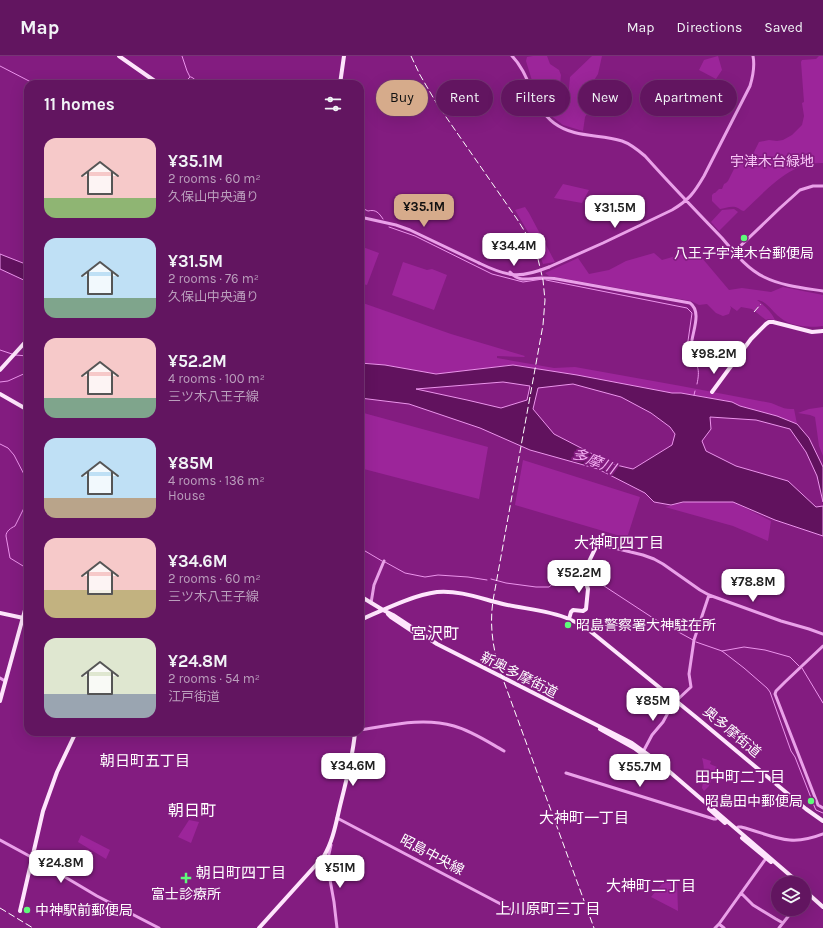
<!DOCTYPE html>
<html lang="en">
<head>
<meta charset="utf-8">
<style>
	body { margin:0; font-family:Karla,"Noto Sans JP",sans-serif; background:#681e66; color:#f1f3f6; height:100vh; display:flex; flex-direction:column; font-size:15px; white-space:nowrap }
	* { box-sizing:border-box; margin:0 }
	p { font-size:13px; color:#bb9fbd }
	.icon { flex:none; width:22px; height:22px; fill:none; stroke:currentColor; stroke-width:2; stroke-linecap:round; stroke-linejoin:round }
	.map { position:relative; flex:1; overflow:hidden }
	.side { position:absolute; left:24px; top:24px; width:340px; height:656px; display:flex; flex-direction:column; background:#621560; border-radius:12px; box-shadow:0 4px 16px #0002,0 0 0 1px #763475 }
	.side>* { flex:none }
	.hud { position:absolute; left:376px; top:24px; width:380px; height:36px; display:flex; gap:8px }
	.controls { position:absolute; left:771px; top:820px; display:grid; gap:8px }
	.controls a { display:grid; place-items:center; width:40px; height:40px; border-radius:50%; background:#621560; box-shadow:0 4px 16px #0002,0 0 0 1px #763475; font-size:20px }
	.price { position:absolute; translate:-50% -34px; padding:0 9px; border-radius:8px; background:#fff; color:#222; font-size:13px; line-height:26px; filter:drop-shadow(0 1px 2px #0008) }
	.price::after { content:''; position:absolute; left:50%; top:24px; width:12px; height:9px; margin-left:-6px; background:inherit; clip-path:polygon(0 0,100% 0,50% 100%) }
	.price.current { background:#d6ab8b; color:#111 }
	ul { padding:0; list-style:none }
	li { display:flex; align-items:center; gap:12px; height:100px; padding:0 20px }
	li span { display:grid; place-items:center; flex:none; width:112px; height:80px; border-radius:12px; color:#555 }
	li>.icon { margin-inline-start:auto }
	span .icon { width:48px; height:48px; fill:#fffc; stroke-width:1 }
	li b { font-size:17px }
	h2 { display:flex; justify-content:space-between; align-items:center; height:48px; padding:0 20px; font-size:17px }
	.chip { padding:0 14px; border-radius:18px; background:#621560; box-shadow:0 4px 16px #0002,0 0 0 1px #763475; font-size:14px; line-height:36px }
	.chip.current { background:#d6ab8b; color:#111 }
	header { display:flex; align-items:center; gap:24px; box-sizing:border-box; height:56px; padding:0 20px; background:#621560; border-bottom:1px solid #763475 }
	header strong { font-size:19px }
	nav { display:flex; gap:22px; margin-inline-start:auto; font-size:14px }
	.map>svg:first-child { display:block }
	.green { fill:#9c259a }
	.water { fill:#61125e; stroke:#ec94ec; fill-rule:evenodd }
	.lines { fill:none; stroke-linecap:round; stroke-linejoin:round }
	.stream { stroke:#ec94ec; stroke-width:1 }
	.minor { stroke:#eaa1e9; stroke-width:3 }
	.major { stroke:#fee5fc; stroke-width:4 }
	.rail { stroke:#fff; stroke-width:1; stroke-dasharray:7 3; stroke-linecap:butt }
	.minor-bridge { stroke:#eaa1e9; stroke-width:3 }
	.poi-dot { fill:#5ffb7b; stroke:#831c80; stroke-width:1.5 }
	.labels { text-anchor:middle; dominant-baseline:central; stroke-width:3.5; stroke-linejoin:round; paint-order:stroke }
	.park-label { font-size:14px; fill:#f8c6f7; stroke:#831c80 }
	.poi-label { font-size:14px; fill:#fff; stroke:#831c80 }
	.street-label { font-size:14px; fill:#fff; stroke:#831c80 }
	.water-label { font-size:15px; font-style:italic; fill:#f2adf1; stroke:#831c80 }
	.neighbourhood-label { font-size:15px; fill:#fff; stroke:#831c80 }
	.quarter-label { font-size:16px; fill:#fff; stroke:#831c80 }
</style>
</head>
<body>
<header>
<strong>Map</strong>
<nav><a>Map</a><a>Directions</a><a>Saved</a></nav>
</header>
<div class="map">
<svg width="823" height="872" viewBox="0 0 823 872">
	<rect width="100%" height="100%" fill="#831c80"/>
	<!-- green -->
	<path class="green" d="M533,0H547L550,8L559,14L561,19L560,29L561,40L568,43L570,21L592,0H602L598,18L593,26L591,52L585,61L583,75L563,69L545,55L534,31L526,5L527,1Z
		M718,0L722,14L716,23L699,14L704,4Z
		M819,0H823V107C790,105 766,135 744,155C742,155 740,153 738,152C733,149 725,152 720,153L712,145V139L714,137H715L719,133H722L724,128L726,127L728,125L736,109L740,107L744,99L747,98L750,99L754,96L759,86L769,84L777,85L783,84L792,79L802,69L804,60L802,47L804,46L801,6L802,4L816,3Z
		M563,128L589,134L582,147L554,142Z
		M525,151L529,157L555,206L543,208L537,191L515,154Z
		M734,153L738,156L719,175L711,166L722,154Z
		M360,190L379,197L367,229L360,227Z
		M654,197L662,204L683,198L688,204L702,202L729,234L742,232L771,236L783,231L823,239V270C814,272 798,270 789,267C784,265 778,260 774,256C768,250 765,245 757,244C765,250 771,255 775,264L768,263L766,264L752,253L741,251L737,255L730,250L731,252L729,258L723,260L716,257L707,248L699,249L691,245L549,220L545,217L578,202L589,218L609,214L626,205Z
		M403,206L427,214L432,213L447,219L434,254L392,239Z
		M360,246L451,278L525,300L524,301L497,300V302L554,312L575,311L681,330L771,347C775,348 777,350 781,351C785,353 790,353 794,353L797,368L777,360L740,350L732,346L681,337H672L513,309L436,318L385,309L360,307Z
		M823,351V400L819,390L815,361L810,359L798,357L809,353Z
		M360,356L488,391L479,443L360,412Z
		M523,404L640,441L627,482L515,449Z
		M686,446H733L771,465L768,485L733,470L665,451Z
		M702,702L711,705L710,708L717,711L709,730L704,735L702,732C704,721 705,712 702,702Z
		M189,764L199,766L191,787L178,781Z
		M81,779L110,794L106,803L78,786Z
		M667,822L677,825L678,855L651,841Z"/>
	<!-- water -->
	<path class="water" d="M0,198L5,200L28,209V226L0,213Z
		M360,307L385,309L436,318L513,309L577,319L672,337H681L732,346L740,350L777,360L797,368L809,382L823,411V446L817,420L806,396L790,373L756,364L710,361L711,373L702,385L706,395L736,410L788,425L816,451L823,450V480L775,464L733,446H683L671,449L654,446L645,437L598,413L530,394L480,372L409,348L360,342ZM503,326L530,330L527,344L501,352L467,344L416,333ZM573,328L621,341L651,357L670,371L675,378L672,389L633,413L612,408L554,378L533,353L538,332Z"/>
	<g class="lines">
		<!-- stream -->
		<path class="stream" d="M182,0L187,15L190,21
			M0,10L29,25L34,28
			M191,21L193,22L200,28
			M183,28L190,21
			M360,151L368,155C376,153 379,157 383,163
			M389,171L415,180L492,218L523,226L543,223
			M546,224L687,252L692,257L686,299C699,306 700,314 697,328
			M0,294L12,298
			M15,299L28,300
			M0,326L8,325L28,316
			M694,339L695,335
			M0,388L8,392L14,399L28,426
			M28,444L15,470C11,472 6,475 6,480L10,502L28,513
			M360,492L382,505
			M385,506L405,517L425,521L438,519L468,521L487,524
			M491,523L506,527L536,531H549L555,526L576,522H582
			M587,523L598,526L653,562L693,584
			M696,586L722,595L744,612L767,632L770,636L791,695L795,701L815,752L816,754L823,757
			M722,595L744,591L765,594L790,601L799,610
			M802,612L823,647"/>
		<!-- minor -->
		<path class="minor" d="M512,0C531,19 532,51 554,67C574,82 599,78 622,85C631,88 638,94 645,100C670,128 696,155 722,182C734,196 747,213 764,221C782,230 804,232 823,235
			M360,161L396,169L410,174L479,207
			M734,196L780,152L800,134L813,130H823
			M549,211L603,187L672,154C689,144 694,137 704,120L750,30C753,20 755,10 753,0
			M510,216C520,227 528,222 541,222C546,222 552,222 557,223L690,247C701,255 694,272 692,284
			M598,488L643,499L654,503L663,508L700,534L709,539L781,565L809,573L823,578
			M371,547L374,529L384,505
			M823,590L785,626L776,635L775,638L818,749L823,752
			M0,622L5,625
			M360,674C392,669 423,661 454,670C472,675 488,686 504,695
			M643,696L652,679L663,666L670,653L676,645L691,631L689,618L694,584L709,539
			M566,717L714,763H716L718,761
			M337,762L516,856
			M736,773L738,771H741C773,779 788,792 823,778
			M0,784L33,802L97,840L159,872
			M324,800L327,807L334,846L337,872
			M327,807L331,789
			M741,837L753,849L776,863L783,867
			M804,839L808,834
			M719,868L724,872
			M715,872L719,868L729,854L767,801
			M779,872L794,853"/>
		<!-- major -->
		<path class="major" d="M119,0L159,28
			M340,28L344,0
			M0,314L28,283
			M712,336L751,283L766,268L769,266H773L812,276L823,275
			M0,338L28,354
			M360,540L383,554L393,559L437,588L632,687L657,705L799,827
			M0,557L28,563
			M388,558L391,561L415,577
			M569,563L571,556L573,554L583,555L586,553L588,533L583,518L595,493L603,479
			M360,564C383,554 413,539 437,536C460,534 482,543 503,548C525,553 548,554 569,563C578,567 587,572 595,579L697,662L806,753L823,765
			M0,645L28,543
			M600,673L634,692L661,712
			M709,753L725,767
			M742,782L771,806
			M804,834L823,851
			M20,855L43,755L57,716L76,676
			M259,872L324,800C333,785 336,767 340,750C346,725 353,701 355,676"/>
		<!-- rail -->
		<path class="rail" d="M411,0L420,19L437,48L517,163L530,184L538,203L543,224L545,244L543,269L494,539C489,565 492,590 500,615L594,872
			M754,256L761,248
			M0,852L33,872"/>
		<!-- minor-bridge -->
		<path class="minor-bridge" d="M479,207C508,221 519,223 549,211"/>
	</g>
	<!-- markers -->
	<g class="poi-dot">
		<circle cx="744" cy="182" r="4"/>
		<circle cx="568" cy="569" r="4"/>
		<circle cx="811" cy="745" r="4"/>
		<path d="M184 816h4v4h4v4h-4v4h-4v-4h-4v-4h4z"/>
		<circle cx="27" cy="854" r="4"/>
	</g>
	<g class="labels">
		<!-- park labels -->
		<g class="park-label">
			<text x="772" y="105">宇津木台緑地</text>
		</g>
		<!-- poi labels -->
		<g class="poi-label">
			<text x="744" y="197">八王子宇津木台郵便局</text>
			<text x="576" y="569" text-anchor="start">昭島警察署大神駐在所</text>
			<text x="803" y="745" text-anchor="end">昭島田中郵便局</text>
			<text x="186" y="838">富士診療所</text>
			<text x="35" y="854" text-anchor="start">中神駅前郵便局</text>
		</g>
		<!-- street labels -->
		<g class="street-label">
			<text transform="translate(519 619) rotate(27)">新奥多摩街道</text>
			<text transform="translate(732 676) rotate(40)">奥多摩街道</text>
			<text transform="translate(432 799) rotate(28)">昭島中央線</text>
		</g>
		<!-- water labels -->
		<g class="water-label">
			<text transform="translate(594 405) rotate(22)">多摩川</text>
		</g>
		<!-- neighbourhood labels -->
		<g class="neighbourhood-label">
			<text x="619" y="487">大神町四丁目</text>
			<text x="145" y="705">朝日町五丁目</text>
			<text x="740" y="721">田中町二丁目</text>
			<text x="584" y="762">大神町一丁目</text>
			<text x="241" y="817">朝日町四丁目</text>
			<text x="651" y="830">大神町二丁目</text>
			<text x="548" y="853">上川原町三丁目</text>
		</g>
		<!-- quarter labels -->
		<g class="quarter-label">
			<text x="435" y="577">宮沢町</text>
			<text x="192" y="754">朝日町</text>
		</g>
	</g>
</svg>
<div class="controls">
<a><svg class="icon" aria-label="layers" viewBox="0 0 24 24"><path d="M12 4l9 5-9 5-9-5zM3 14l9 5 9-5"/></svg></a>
</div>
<b class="price current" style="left:424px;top:172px">¥35.1M</b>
<b class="price" style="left:615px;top:173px">¥31.5M</b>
<b class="price" style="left:514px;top:211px">¥34.4M</b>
<b class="price" style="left:714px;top:319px">¥98.2M</b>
<b class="price" style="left:579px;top:538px">¥52.2M</b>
<b class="price" style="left:753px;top:547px">¥78.8M</b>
<b class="price" style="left:653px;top:666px">¥85M</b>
<b class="price" style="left:353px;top:731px">¥34.6M</b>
<b class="price" style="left:640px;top:732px">¥55.7M</b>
<b class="price" style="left:61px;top:828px">¥24.8M</b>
<b class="price" style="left:340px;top:833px">¥51M</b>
<div class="hud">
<a class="chip current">Buy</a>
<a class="chip">Rent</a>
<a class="chip">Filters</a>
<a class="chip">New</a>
<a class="chip">Apartment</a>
</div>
<section class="side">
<h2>11 homes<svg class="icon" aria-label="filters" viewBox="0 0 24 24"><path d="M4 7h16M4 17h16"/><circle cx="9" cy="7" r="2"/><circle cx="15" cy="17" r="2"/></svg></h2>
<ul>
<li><span style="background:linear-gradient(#f6c9c9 75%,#8fb573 0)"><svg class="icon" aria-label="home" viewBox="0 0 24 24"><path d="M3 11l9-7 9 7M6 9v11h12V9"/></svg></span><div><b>¥35.1M</b><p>2 rooms · 60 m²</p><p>久保山中央通り</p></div></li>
<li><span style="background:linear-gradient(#bfe0f5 75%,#7fa58c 0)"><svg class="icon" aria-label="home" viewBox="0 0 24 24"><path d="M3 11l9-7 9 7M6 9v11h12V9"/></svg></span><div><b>¥31.5M</b><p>2 rooms · 76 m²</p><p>久保山中央通り</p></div></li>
<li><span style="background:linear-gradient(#f6c9c9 75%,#7fa58c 0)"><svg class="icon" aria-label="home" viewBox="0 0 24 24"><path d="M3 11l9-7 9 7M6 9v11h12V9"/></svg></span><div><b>¥52.2M</b><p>4 rooms · 100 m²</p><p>三ツ木八王子線</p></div></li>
<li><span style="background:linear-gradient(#bfe0f5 75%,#b9a48a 0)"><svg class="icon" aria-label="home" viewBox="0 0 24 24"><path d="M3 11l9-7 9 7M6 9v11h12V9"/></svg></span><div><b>¥85M</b><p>4 rooms · 136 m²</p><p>House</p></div></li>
<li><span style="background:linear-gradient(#f6c9c9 65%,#c2b280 0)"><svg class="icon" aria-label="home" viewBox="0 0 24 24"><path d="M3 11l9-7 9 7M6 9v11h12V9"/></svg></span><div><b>¥34.6M</b><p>2 rooms · 60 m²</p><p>三ツ木八王子線</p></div></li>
<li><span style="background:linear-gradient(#dfe7d0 70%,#9aa5b1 0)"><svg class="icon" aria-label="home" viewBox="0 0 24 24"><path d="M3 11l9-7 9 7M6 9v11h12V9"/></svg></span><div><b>¥24.8M</b><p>2 rooms · 54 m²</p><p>江戸街道</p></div></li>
</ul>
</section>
</div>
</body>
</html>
